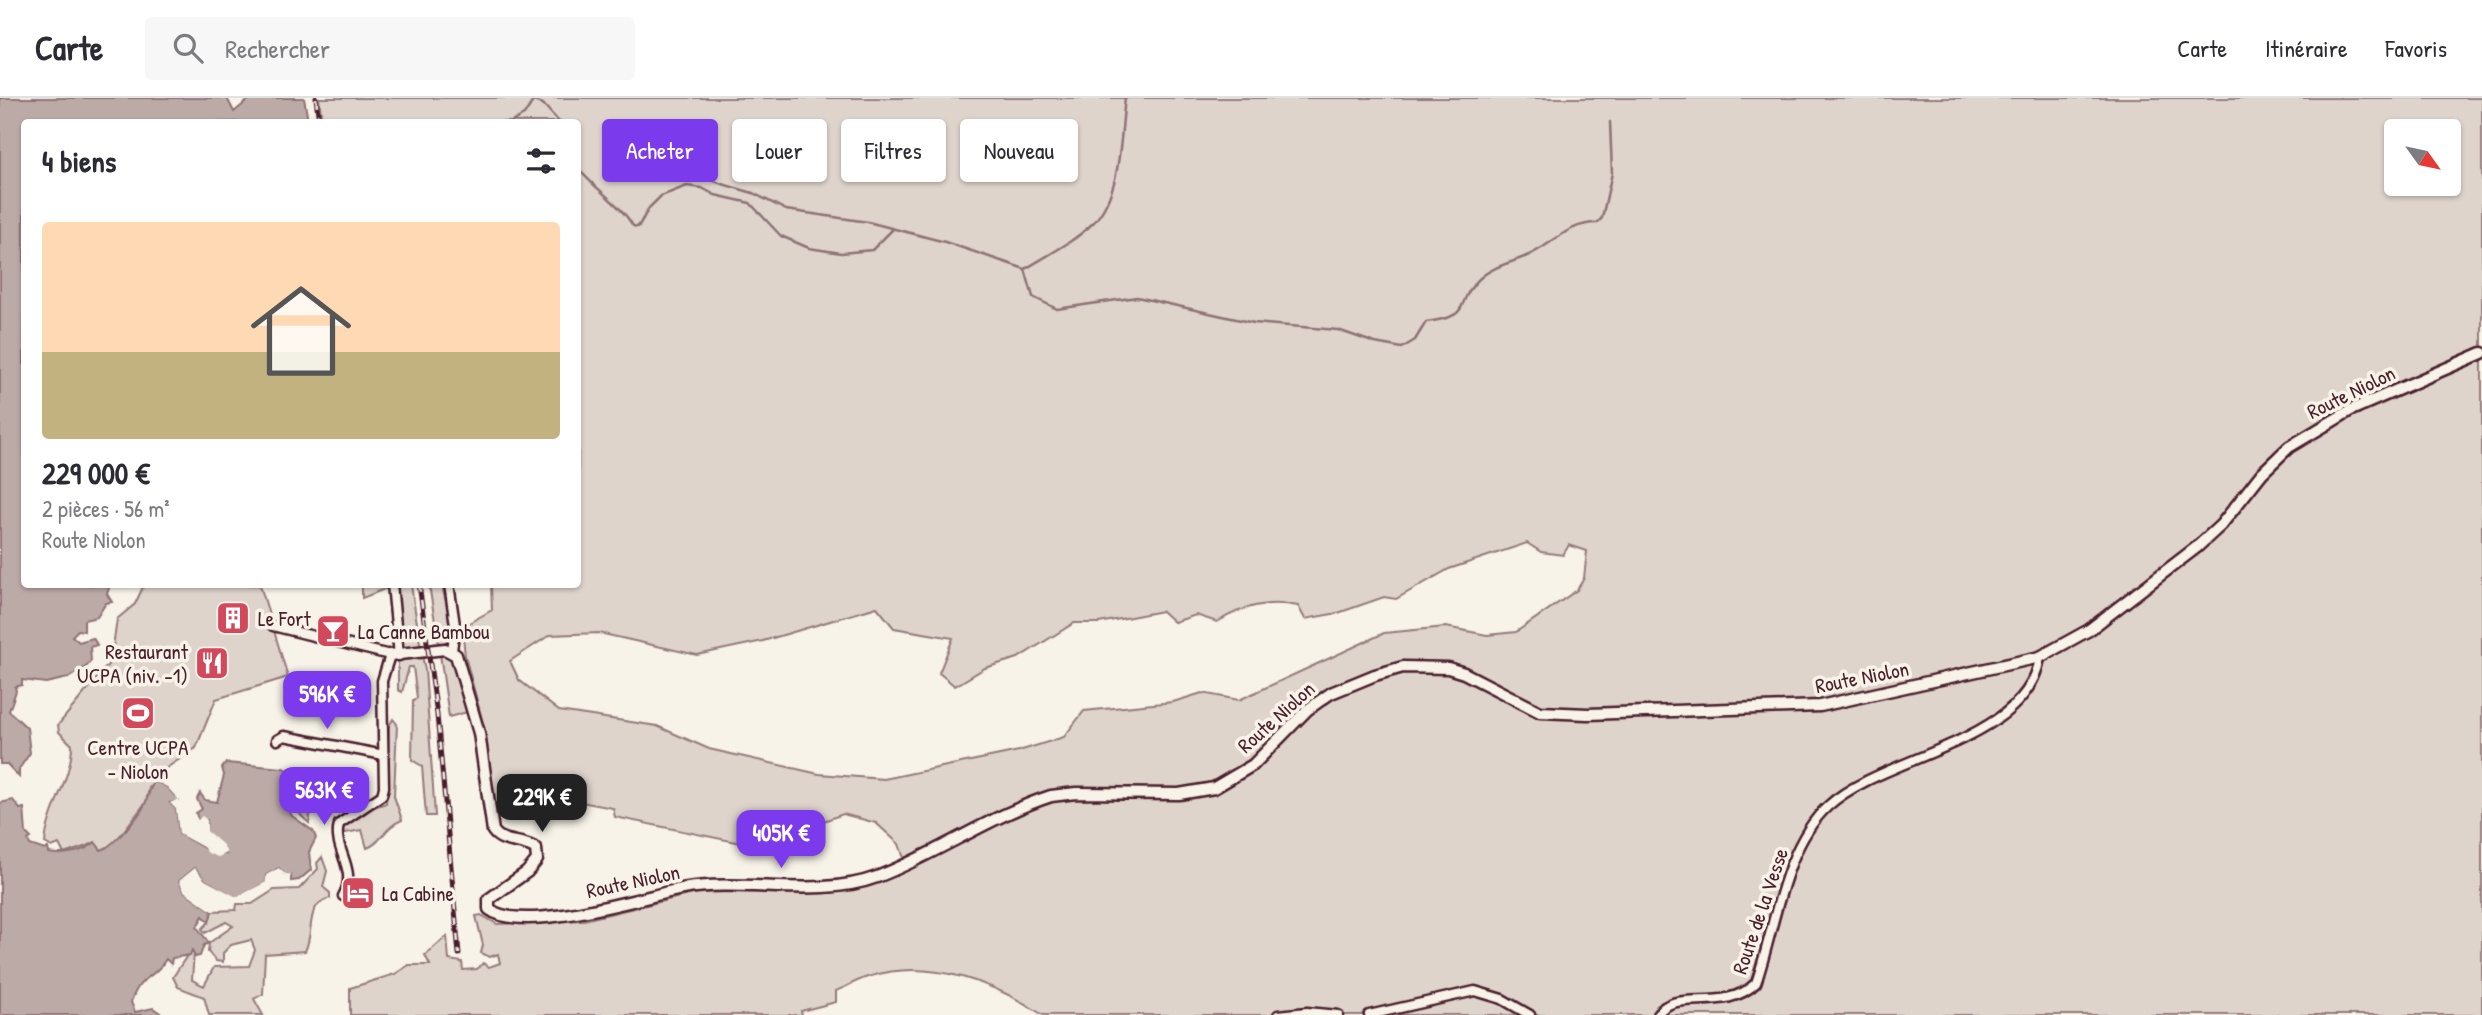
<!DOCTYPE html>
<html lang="fr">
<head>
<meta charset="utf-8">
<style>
	body { margin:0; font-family:"Patrick Hand",sans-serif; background:#f7f7f7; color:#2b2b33; height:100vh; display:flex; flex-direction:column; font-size:26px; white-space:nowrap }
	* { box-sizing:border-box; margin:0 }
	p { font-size:23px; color:#7c7c81 }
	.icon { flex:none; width:38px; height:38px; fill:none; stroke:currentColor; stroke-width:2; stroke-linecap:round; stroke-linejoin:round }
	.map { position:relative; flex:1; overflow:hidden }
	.sheet { position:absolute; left:21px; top:21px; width:560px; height:469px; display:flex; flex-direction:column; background:#fff; border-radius:7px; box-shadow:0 2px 5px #0004 }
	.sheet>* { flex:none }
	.top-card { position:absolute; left:602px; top:21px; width:665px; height:63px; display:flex; gap:14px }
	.needle { width:46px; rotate:123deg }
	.fabs { position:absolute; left:2384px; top:21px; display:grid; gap:14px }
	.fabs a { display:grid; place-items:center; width:77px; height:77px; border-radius:7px; background:#fff; box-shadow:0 2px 5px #0004; font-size:35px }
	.price { position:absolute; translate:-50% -60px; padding:0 16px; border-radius:14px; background:#7c3aed; color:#fff; font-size:23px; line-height:46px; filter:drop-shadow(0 2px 4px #0008) }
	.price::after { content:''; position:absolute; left:50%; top:42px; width:21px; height:16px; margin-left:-10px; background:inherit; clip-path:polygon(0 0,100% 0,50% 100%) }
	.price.on { background:#222; color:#fff }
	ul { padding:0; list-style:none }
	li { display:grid; align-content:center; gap:14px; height:371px; padding:0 21px }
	li span { display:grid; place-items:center; height:217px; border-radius:7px; color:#555 }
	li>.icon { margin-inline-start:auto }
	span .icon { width:126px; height:126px; fill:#fffc; stroke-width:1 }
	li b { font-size:30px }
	h2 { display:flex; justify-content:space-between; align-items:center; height:84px; padding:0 21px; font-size:30px }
	.tag { padding:0 24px; border-radius:7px; background:#fff; box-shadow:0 2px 5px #0004; font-size:24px; line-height:63px }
	.tag.on { background:#7c3aed; color:#fff }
	header { display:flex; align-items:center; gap:42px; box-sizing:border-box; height:98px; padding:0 35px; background:#fff; border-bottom:2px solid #e1e1e2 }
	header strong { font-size:33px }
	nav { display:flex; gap:38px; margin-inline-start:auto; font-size:24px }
	.search { width:490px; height:63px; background:#f7f7f7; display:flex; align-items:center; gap:18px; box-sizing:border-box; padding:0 24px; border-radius:7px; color:#7c7c81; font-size:26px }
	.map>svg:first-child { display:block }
	.green { fill:#ded4cc; stroke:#947a7c; stroke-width:2; fill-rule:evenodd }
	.water { fill:#bcaaa7; stroke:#8e7275; stroke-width:2 }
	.pier { fill:#f7f3e8 }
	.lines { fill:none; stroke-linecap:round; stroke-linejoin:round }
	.stream { stroke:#8e7275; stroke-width:2.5 }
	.minor-casing { stroke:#4a1f2b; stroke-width:13 }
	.tertiary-casing { stroke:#4a1f2b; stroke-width:15 }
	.minor { stroke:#f7f3e8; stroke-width:8 }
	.tertiary { stroke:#f7f3e8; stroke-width:10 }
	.rail-casing { stroke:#4a1f2b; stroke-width:5 }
	.rail { stroke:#f7f3e8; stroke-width:2.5; stroke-dasharray:8; stroke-linecap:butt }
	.labels { text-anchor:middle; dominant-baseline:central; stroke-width:7; stroke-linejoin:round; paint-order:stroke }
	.street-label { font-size:21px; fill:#4a1f2b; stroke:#f7f3e8 }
	.poi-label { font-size:21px; fill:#4a1f2b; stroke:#f7f3e8; text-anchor:start }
</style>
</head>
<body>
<header>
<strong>Carte</strong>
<div class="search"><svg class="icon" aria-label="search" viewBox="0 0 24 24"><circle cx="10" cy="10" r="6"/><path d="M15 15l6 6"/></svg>Rechercher</div>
<nav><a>Carte</a><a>Itinéraire</a><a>Favoris</a></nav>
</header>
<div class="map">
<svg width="2482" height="917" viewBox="0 0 2482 917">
	<rect width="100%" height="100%" fill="#f7f3e8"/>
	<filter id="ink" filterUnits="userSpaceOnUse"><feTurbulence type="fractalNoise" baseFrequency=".0143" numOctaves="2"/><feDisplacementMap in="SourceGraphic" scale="14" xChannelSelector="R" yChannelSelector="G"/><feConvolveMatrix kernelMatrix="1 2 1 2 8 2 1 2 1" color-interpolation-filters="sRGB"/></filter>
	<g filter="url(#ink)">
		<!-- green -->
		<path class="green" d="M319,0H2482V917H1043C995,885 930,860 871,878C859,881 848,888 836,893V904L801,913L802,917H350V890L395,876L409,867H430L425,857L447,838L449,862L462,864L463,872L477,871L483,865L489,869L500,865L498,856L490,859L481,855L483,847L476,818L481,817L497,826L584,822L701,794L832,795L872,787L907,769L899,746L876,725L843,716L801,731L794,756L615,719L613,710L581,704H518V709L493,710L486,636L465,558L462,529L492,512L491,487L578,486V24H322ZM2396,33H2448V86H2396ZM1527,445L1541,454L1563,457L1569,447L1587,453L1584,480L1577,492L1516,534L1487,537L1446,529L1384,535L1239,602L1202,595L1173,604L1084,613L1064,639L1019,653L884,681L819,676L709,651L657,628L559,613L519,582L510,563L550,537L599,535L697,557L763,543L877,509L894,530L953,540L939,575L955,588L985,570L1018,560L1074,525H1099L1162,513L1174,524L1196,517L1217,524C1243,508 1268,502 1298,508L1305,521L1338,515L1384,499L1396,501L1449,471Z
			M144,487H260L288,579L216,601L196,650L165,671L149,690L146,704L112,748L101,752L95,745L64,756L59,746L52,749L45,745C48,710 72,681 72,647L59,634L58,627L111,563L117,521L135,506Z
			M362,487H411L421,551L402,554L395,487L362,500Z
			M429,487H442C446,509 455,525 444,547L439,548Z
			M440,556L451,559L467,614L449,619Z
			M422,557L425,572L435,718H426L422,668L412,662L413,603L417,600L413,569H409L402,594L398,592V561Z
			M393,621L397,626L394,698L402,722C384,729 382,745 367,750L362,732L340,736C347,717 368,711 386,705L389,628Z
			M311,677L322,678L331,683L324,684L323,703H312L309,725C298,716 293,709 297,694H305Z
			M322,759L327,773L323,789L330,795V800C304,807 315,834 305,853L265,856L263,896L254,901L263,917H209L204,899L178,889L173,879L190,853L194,854L192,882L204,888L214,869L249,868L255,852L251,842L231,847L223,855V864L216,863L208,854L209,845L233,828L226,824L205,835L202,831L209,824L212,813L236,812L237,806H252L274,792L299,791L318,771L317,765Z"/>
		<!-- water -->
		<path class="water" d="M0,0H227L234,14L251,0H304L307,17L305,24H24V486L110,487L107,496L112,504L106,505L97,519L84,522V533L78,532L72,538L79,544L93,540L97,547L90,549L91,563L87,568L68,580L46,585L22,582V587L15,589L16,593L9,613L27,630L30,655L19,671V679L7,666H0Z
			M226,665L283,670L299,677L297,686L286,693L287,709L292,718L313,733L316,740L309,754L311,772L299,782L291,783V777L284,776L279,770L266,777L267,784L237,800L205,782L195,770L179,783L184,793L212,813L209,824L203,818L197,829L209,845L204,847L200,858L195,859L192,852L190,857L172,860L171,866L166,861C153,883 141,875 131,904L135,914L153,910L163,917H0V705L13,702L20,711L24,710L26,735L31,740L28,742L30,747L45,752L48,750L49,755C62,758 85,754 95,744L101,752C112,749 138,720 144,708C149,699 148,692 155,683L167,689L179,702L170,705L176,711L179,736L213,755L226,756L206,733L207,722H198L196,715L202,711L197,701L200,695L205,702L217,704L224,677L222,670Z"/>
		<!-- pier -->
		<path class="pier" d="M157,680L169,686L182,700L176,706L180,711L182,734L210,752L222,754L203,735L204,723L195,724L193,714L198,722L202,718L207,722V733L223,747L227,755L218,759L208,755L203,749L179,736L176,711L170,705L178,701L167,689L155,683Z
			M195,770L205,782L237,799L266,784V777L279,770L284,775L291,777L288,785V779L278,774L269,779V787L237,803L203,785L194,774L183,784L187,791L216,813H212L184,793L179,783Z"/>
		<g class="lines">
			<!-- stream -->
			<path class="stream" d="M511,24L524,17L533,3L543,6L559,24
				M655,56L719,85L753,95L786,112L868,124L945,144L1025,171L1033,199L1057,211L1137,199L1254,225L1338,232L1375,245L1402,250L1415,242L1426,224C1476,218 1452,206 1480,180C1495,167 1512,165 1529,157C1553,146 1568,125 1597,125L1602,120L1612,75L1610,24
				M578,70C594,91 620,105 633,128L638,129L649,110L661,98L687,88L702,90L715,97L750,105L781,138L809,150L841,155L872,152L893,131
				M1025,171C1048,157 1074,144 1093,125C1122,95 1120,39 1125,0"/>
			<!-- minor casing -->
			<g class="minor-casing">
				<path id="minor" d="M392,486L399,558
					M449,486L455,527L452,553
					M273,528L390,557L382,583L384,689L382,697L339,726C332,752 359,771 343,798
					M277,642L284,638L384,657
					M1278,917L1307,914L1338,917
					M1369,917L1475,893L1502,901L1530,917
					M1657,917C1675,888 1723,917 1756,885C1775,831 1783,749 1828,708C1883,657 2028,645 2040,559"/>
			</g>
			<!-- tertiary casing -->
			<g class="tertiary-casing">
				<path id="tertiary" d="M390,557L445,551L456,557L479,635L493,733C503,747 523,741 536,751L537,762L527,774L489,801V811C522,837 642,799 682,791C745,780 818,801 877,779C937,756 990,718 1051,698L1076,695L1179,696L1214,690L1253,667L1307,612L1331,595L1375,577L1403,569L1448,570L1464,575L1540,614L1588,616L1820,608L2040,559L2089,532L2197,449L2221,427L2262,375L2289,349L2351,312L2482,255"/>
			</g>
			<!-- minor -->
			<use href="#minor" class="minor"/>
			<!-- tertiary -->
			<use href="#tertiary" class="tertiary"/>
			<!-- rail casing -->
			<g class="rail-casing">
				<path id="rail" d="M316,0L319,24
					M419,486L437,617L459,856"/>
			</g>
			<!-- rail -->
			<use href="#rail" class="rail"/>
		</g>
	</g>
	<!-- icons -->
	<defs>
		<g id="building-square" transform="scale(1.75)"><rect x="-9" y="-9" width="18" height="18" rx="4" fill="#d1495b" stroke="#f7f3e8"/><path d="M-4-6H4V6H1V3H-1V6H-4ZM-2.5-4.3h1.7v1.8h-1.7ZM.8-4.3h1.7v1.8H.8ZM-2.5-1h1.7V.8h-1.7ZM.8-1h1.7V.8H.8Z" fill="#fff"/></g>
		<g id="bar-square" transform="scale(1.75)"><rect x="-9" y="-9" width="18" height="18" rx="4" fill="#d1495b" stroke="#f7f3e8"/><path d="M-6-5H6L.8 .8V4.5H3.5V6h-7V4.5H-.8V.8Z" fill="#fff"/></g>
		<g id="restaurant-square" transform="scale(1.75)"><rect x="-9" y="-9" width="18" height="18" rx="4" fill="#d1495b" stroke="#f7f3e8"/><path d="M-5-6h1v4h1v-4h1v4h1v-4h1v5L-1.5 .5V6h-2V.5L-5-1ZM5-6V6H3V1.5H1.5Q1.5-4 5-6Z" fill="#fff"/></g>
		<g id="stadium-square" transform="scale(1.75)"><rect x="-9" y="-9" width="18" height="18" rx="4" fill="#d1495b" stroke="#f7f3e8"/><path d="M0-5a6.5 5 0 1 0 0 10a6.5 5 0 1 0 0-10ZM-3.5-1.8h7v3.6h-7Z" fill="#fff"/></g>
		<g id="hotel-square" transform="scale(1.75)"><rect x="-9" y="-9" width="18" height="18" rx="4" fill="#d1495b" stroke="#f7f3e8"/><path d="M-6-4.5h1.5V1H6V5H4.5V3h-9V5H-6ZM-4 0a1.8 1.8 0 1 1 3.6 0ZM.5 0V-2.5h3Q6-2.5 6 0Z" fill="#fff"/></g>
	</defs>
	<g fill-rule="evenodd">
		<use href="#building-square" x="233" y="520"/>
		<use href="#bar-square" x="333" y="533"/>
		<use href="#restaurant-square" x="212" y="565"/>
		<use href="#stadium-square" x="138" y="615"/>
		<use href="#hotel-square" x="358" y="795"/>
	</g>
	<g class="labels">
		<!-- street labels -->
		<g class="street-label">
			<text transform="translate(2351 294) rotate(-26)">Route Niolon</text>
			<text transform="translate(1862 579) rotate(-11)">Route Niolon</text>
			<text transform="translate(1276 619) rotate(-42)">Route Niolon</text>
			<text transform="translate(633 783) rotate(-12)">Route Niolon</text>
			<text transform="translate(1760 813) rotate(-71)">Route de la Vesse</text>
		</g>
		<!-- poi labels -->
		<g class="poi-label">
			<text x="258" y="520">Le Fort</text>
			<text x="358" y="533">La Canne Bambou</text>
			<text x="188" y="553" text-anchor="end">Restaurant<tspan x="188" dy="24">UCPA (niv. -1)</tspan></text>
			<text x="138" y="649" text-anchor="middle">Centre UCPA<tspan x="138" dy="24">- Niolon</tspan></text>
			<text x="382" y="795">La Cabine</text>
		</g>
	</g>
</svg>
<div class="fabs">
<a><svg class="needle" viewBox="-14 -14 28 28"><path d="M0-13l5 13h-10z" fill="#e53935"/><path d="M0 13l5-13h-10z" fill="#7c7c81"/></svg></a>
</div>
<b class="price" style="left:327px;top:633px">596K €</b>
<b class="price" style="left:324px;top:729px">563K €</b>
<b class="price on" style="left:542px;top:736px">229K €</b>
<b class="price" style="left:781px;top:772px">405K €</b>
<div class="top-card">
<a class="tag on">Acheter</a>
<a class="tag">Louer</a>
<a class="tag">Filtres</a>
<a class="tag">Nouveau</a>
</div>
<section class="sheet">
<h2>4 biens<svg class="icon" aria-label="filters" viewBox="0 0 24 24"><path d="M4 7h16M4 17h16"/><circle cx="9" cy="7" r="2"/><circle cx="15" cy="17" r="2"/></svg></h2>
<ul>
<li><span style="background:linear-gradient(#ffd9b3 60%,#c2b280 0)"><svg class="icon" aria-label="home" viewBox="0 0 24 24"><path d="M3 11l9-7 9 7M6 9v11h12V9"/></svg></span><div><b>229 000 €</b><p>2 pièces · 56 m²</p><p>Route Niolon</p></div></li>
</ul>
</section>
</div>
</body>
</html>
